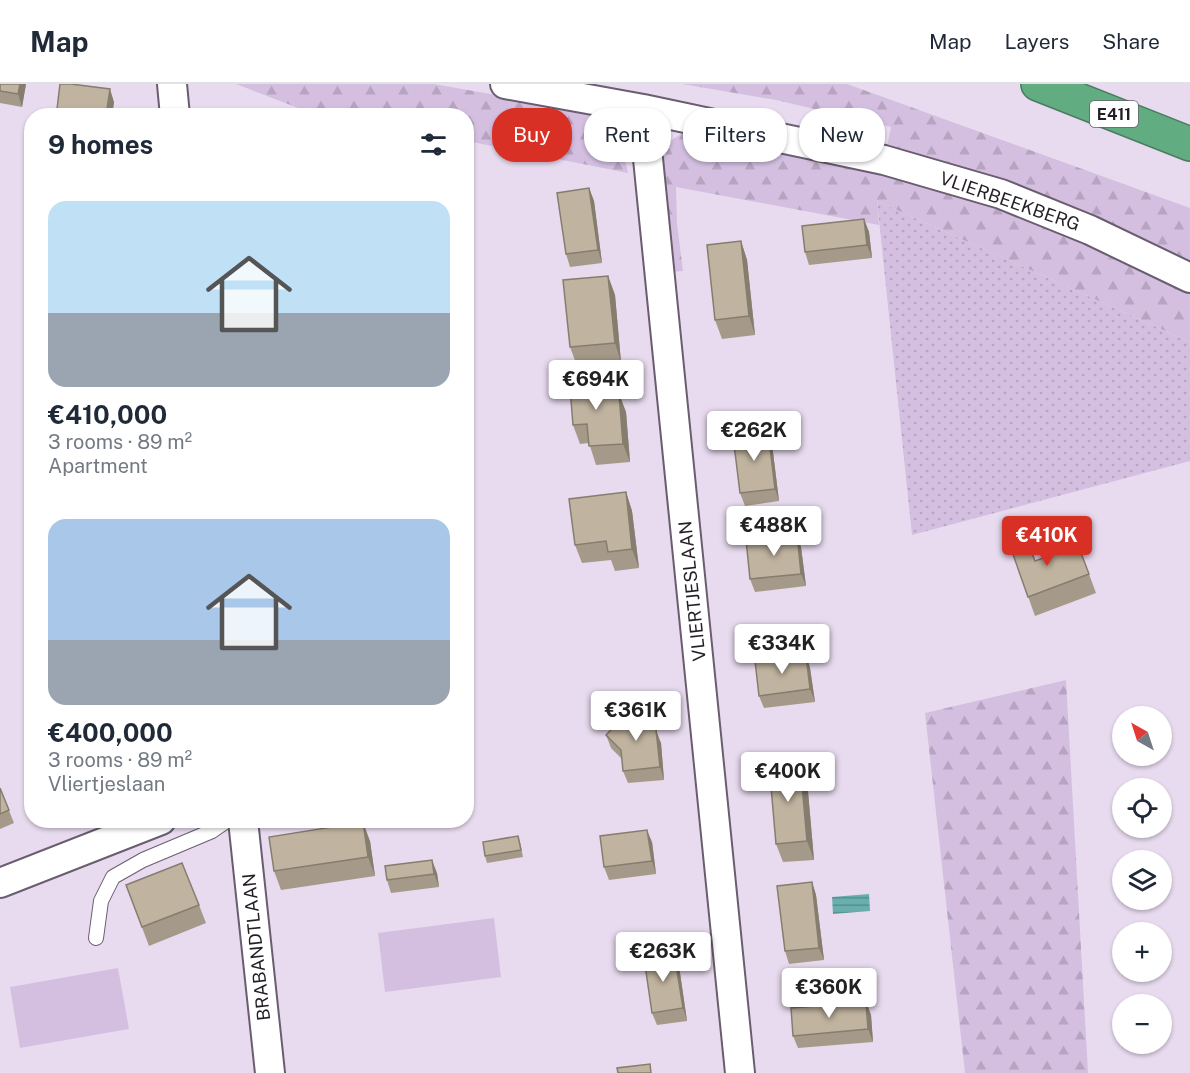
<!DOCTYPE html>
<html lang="en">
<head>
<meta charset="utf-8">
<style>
	body { margin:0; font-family:"Public Sans",sans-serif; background:#f6f6f7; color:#1f2937; height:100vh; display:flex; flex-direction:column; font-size:22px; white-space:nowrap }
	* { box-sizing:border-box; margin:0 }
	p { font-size:20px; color:#747a83 }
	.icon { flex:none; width:33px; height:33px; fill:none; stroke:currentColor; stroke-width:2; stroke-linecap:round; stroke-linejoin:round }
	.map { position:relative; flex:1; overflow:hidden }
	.details { position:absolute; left:24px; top:24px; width:450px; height:720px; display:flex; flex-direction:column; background:#fff; border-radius:24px; box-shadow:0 2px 4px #0004 }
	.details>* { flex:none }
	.hud { position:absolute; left:492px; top:24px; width:570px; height:54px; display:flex; gap:12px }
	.needle { width:39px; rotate:321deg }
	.tools { position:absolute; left:1112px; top:622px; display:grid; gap:12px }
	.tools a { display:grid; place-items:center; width:60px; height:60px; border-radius:50%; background:#fff; box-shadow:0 2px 4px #0004; font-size:30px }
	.price { position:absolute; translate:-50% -51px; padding:0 14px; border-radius:6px; background:#fff; color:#222; font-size:20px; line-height:39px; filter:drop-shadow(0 2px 3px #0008) }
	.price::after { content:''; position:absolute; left:50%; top:36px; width:18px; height:14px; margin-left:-9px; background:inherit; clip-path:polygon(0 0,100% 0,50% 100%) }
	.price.current { background:#d93025; color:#fff }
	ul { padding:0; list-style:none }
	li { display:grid; align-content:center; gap:12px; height:318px; padding:0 24px }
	li span { display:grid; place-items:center; height:186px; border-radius:18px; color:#555 }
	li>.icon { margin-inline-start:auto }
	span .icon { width:108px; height:108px; fill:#fffc; stroke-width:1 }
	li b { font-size:26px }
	h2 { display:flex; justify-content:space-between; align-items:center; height:72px; padding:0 24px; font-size:26px }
	.chip { padding:0 21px; border-radius:24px; background:#fff; box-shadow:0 2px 4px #0004; font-size:21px; line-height:54px }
	.chip.current { background:#d93025; color:#fff }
	header { display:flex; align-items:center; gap:36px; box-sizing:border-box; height:84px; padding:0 30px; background:#fff; border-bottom:2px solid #e0e1e3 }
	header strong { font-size:28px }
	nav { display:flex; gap:33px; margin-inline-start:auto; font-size:21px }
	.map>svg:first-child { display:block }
	.grass { fill:url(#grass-dots) }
	.forest { fill:url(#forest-firs) }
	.garden { fill:#d4bfe1 }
	.water { fill:url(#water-rules) }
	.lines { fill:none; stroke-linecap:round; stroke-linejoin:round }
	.service-casing { stroke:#695d6f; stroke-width:16 }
	.minor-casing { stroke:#695d6f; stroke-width:32 }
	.motorway-casing { stroke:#4c7b62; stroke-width:36 }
	.service { stroke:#fff; stroke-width:14 }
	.minor { stroke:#fff; stroke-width:28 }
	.motorway { stroke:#61ad81; stroke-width:33 }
	.wall { fill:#a59a89 }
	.shaded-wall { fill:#867d6f }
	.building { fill:#c0b39f; stroke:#867d6f; stroke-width:1.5 }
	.labels { text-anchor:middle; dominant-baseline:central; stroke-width:6; stroke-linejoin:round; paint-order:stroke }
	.shield { fill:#fff; stroke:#666268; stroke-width:1.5 }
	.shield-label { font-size:16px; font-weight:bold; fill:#241f27 }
	.street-label { font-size:18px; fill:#241f27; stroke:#fff }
</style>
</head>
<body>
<header>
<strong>Map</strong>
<nav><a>Map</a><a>Layers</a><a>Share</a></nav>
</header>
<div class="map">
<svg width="1190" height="989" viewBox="0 0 1190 989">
	<defs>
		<pattern id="grass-dots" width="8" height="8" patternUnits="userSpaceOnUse" patternTransform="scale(1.5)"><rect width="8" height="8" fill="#d4bfe1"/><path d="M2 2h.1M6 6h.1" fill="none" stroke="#b6a4c1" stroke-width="1.8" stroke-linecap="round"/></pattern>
		<pattern id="forest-firs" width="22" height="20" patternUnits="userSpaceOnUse" patternTransform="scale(1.5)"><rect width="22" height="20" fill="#d4bfe1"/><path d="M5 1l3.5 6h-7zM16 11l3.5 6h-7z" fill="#b6a4c1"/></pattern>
		<pattern id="water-rules" width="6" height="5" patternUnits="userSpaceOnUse" patternTransform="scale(1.5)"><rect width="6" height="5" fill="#69afaf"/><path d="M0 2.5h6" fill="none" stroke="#568e8e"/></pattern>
	</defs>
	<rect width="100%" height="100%" fill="#e8dbef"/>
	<!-- grass -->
	<path class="grass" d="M877,117L1190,258V377L912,451Z"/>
	<!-- forest -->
	<path class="forest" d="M236,0H434L597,29L619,49L628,89L467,57L466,32L331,31L306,27Z
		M682,0H847L1190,124V258L877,117L879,141L676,103L677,140L683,187L670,188L657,78L670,57L686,47L717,50L881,91L891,43L776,16Z
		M1066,596L1088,989H965L925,629Z"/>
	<!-- garden -->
	<path class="garden" d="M494,834L501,893L385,908L378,849Z
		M118,884L129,945L20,964L10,903Z"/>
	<!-- water -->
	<path class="water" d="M869,810L870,827L833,830L832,813Z"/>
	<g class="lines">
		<!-- service casing -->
		<g class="service-casing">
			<path id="service" d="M96,854L101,817L113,793L143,776L212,747L228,736"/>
		</g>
		<!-- minor casing -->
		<g class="minor-casing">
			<path id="minor" d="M172,0L175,32
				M505,0L643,25L884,76L1001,110L1090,146L1190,194
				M643,25L740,989
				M243,736L270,989
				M0,799L161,736"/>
		</g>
		<!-- motorway casing -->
		<g class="motorway-casing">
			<path id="motorway" d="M1038,0L1190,60"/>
		</g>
		<!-- service -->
		<use href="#service" class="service"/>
		<!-- minor -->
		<use href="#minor" class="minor"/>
		<!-- motorway -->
		<use href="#motorway" class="motorway"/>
	</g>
	<!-- wall -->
	<path class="wall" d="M0,0H26L22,23L0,19Z
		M114,18L112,32H59L57,25Z
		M589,104L594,117L602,179L570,183L566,170Z
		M864,135L869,148L872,174L809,181L805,168Z
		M741,157L747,176L755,251L722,255L715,236Z
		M608,192L615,211L621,278L577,282L570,263Z
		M595,290L602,311L619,310L626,328L630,378L596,381L589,359L580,360L573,341Z
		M768,347L772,360L779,417L745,422L740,409Z
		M626,408L632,427L639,484L615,487L611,476L582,479L575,461Z
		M1009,459L1035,477L1089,490L1096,509L1035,532Z
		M801,463L806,502L755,508L750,495Z
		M806,571L810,584L815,618L764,624L759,612Z
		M606,651L661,659L664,696L628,699L623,687L622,675L611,664Z
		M800,678L807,696L814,776L783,778L776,760Z
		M0,704L14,739L0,745Z
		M518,752L520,758L523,773L487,779L485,772Z
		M370,757L375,792L281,806L274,787Z
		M652,758L656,790L609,796L604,783Z
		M437,789L439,803L391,809L387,796Z
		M812,798L816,811L824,876L789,880L785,867Z
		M126,801L199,821L206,839L149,862Z
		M679,882L687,937L657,941L652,929Z
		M866,918L871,931L873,958L798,964L793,952Z"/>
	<!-- shaded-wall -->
	<path class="shaded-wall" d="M20,0H26L22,23L18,10Z
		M110,5L114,18L112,32H106Z
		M589,104L594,117L602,179L598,166Z
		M864,135L869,148L872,174L867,161Z
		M741,157L747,176L755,251L749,232Z
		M608,192L615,211L621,278L615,259Z
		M595,290L602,309L604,330L597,312Z
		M619,310L626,328L630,378L623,360Z
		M768,347L772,360L779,417L775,405Z
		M626,408L632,427L639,484L632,465Z
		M797,450L801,463L806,502L801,490Z
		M806,571L810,584L815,618L810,605Z
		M656,646L661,659L664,696L660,683Z
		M800,678L807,696L814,776L807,757Z
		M363,738L370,757L375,792L368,773Z
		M647,746L652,758L656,790L652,777Z
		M432,776L437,789L439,803L434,790Z
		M812,798L816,811L824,876L819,864Z
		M674,869L679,882L687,937L683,924Z
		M866,918L871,931L873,958L868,945Z"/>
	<!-- building -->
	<path class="building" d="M0,0H20L18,10L0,7Z
		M60,0H71L110,5L106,31L57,25Z
		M589,104L598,166L566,170L557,109Z
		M864,135L867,161L805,168L802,142Z
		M741,157L749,232L715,236L707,161Z
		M608,192L615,259L570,263L563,196Z
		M595,290L597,312L619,310L623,360L589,362L587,340L573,341L569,292Z
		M768,347L775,405L740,409L733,352Z
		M626,408L632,465L608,468L606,457L575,461L569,415Z
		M797,450L801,490L750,495L746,456Z
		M1026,453L1035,477L1078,461L1089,490L1028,513L1009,459Z
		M806,571L810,605L759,612L755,577Z
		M632,624L656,646L660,683L623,687L621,666L606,651Z
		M800,678L807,757L776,760L769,680Z
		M0,704L9,726L0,730Z
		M363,738L368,773L274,787L269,753Z
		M647,746L652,777L604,783L600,752Z
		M518,752L521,766L485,772L483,758Z
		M432,776L434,790L387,796L385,782Z
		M182,779L199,821L142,843L126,801Z
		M812,798L819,864L785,867L777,802Z
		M674,869L683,924L652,929L644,874Z
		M866,918L868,945L793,952L791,924Z
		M650,980L651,989H618L617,984Z"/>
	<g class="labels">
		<!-- shield labels -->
		<rect class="shield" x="1090" y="17" width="48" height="26" rx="4.5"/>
		<g class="shield-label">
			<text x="1114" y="30">E411</text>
		</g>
		<!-- street labels -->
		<g class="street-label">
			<text transform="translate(1010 117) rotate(19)">VLIERBEEKBERG</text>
			<text transform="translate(692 507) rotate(-96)">VLIERTJESLAAN</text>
			<text transform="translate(256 863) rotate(-96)">BRABANDTLAAN</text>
		</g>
	</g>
</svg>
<div class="tools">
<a><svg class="needle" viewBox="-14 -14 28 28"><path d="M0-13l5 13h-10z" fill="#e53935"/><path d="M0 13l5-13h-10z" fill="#747a83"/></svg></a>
<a><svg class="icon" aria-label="locate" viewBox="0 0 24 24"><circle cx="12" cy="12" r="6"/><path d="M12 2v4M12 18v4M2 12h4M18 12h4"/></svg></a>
<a><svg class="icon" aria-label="layers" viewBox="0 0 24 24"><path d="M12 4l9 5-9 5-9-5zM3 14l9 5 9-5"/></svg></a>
<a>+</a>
<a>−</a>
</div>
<b class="price" style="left:596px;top:327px">€694K</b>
<b class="price" style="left:754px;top:378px">€262K</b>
<b class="price" style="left:774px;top:473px">€488K</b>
<b class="price current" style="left:1047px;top:483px">€410K</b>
<b class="price" style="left:782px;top:591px">€334K</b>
<b class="price" style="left:636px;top:658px">€361K</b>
<b class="price" style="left:788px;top:719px">€400K</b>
<b class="price" style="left:663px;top:899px">€263K</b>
<b class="price" style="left:829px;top:935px">€360K</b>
<div class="hud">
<a class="chip current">Buy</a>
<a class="chip">Rent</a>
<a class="chip">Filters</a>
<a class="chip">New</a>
</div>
<section class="details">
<h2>9 homes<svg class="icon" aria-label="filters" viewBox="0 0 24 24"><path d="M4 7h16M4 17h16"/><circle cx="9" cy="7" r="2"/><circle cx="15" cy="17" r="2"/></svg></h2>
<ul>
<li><span style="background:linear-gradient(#bfe0f5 60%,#9aa5b1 0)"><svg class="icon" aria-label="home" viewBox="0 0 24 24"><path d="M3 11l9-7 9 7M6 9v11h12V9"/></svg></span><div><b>€410,000</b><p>3 rooms · 89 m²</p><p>Apartment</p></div></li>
<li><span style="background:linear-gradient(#a9c7e8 65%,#9aa5b1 0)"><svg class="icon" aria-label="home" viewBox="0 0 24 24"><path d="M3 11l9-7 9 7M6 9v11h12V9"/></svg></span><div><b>€400,000</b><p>3 rooms · 89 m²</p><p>Vliertjeslaan</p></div></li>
</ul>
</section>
</div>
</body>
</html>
